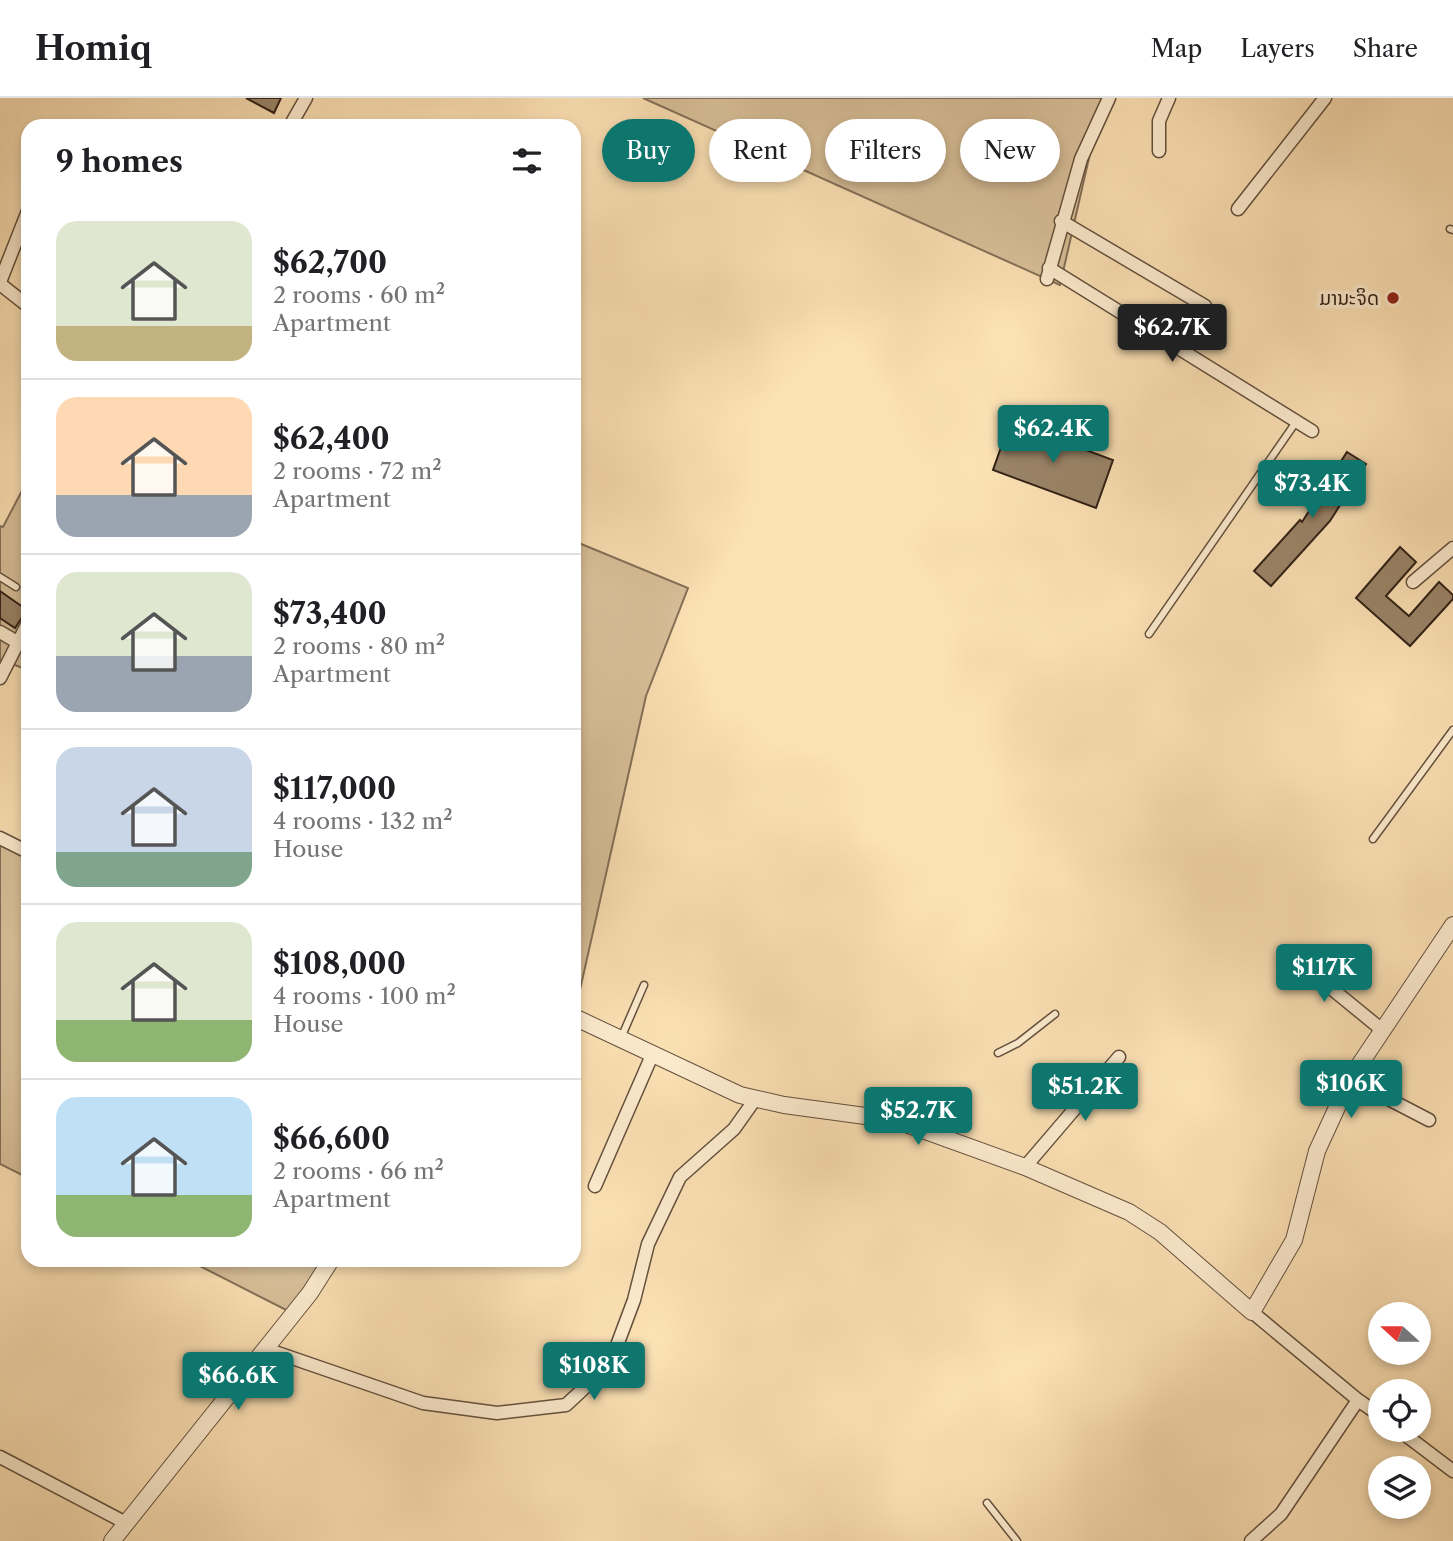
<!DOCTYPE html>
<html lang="en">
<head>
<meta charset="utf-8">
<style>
	body { margin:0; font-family:"Libre Caslon Text","Noto Sans Lao",serif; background:#f6f6f6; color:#202124; height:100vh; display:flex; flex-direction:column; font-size:26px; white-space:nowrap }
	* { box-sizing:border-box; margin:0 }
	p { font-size:23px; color:#757577 }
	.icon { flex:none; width:38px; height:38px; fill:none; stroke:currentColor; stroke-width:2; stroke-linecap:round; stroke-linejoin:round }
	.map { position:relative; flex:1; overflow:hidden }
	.sheet { position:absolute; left:21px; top:21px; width:560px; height:1148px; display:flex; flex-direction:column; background:#fff; border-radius:21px; box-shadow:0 4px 10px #0003 }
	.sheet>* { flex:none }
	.top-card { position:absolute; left:602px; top:21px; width:665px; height:63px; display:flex; gap:14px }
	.needle { width:46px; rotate:291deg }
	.tools { position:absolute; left:1368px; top:1204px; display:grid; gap:14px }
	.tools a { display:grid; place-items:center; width:63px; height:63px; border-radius:50%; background:#fff; box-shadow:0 4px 10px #0003; font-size:35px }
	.price { position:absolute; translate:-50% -60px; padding:0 16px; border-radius:7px; background:#0f766e; color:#fff; font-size:23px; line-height:46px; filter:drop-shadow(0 2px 4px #0008) }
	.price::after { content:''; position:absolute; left:50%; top:42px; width:21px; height:16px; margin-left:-10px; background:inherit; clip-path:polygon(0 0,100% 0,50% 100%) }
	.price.active { background:#222; color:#fff }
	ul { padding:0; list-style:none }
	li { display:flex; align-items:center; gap:21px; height:175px; padding:0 35px }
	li+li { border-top:2px solid #e0e0e0 }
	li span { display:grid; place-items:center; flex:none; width:196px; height:140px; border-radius:21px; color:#555 }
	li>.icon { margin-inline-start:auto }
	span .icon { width:84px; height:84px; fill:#fffc; stroke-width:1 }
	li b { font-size:30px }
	h2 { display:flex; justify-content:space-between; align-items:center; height:84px; padding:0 35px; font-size:30px }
	.pill { padding:0 24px; border-radius:32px; background:#fff; box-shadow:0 4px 10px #0003; font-size:24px; line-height:63px }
	.pill.active { background:#0f766e; color:#fff }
	header { display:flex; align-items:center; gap:42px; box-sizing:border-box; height:98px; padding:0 35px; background:#fff; border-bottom:2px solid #e0e0e0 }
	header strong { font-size:33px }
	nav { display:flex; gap:38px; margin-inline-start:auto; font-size:24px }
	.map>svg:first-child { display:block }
	.green { fill:#d9c09a; stroke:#847058; stroke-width:2 }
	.building { fill:#9a8468; stroke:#302015; stroke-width:2 }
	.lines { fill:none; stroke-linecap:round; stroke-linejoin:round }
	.service-casing { stroke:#63503d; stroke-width:9 }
	.minor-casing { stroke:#63503d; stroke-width:15 }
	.tertiary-casing { stroke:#63503d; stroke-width:18 }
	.service { stroke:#fdeccf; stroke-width:6 }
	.minor { stroke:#fdeccf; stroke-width:12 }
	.tertiary { stroke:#fdeccf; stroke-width:16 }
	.poi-dot { fill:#8f2418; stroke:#fdeccf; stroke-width:2.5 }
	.labels { text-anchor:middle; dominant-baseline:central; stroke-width:7; stroke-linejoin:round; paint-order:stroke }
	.poi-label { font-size:19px; fill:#302015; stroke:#fdeccf; text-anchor:end }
</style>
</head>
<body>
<header>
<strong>Homiq</strong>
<nav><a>Map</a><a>Layers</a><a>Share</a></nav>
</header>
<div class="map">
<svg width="1453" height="1443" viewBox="0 0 1453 1443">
	<rect width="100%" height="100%" fill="#fce1b5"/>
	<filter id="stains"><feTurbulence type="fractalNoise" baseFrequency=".00286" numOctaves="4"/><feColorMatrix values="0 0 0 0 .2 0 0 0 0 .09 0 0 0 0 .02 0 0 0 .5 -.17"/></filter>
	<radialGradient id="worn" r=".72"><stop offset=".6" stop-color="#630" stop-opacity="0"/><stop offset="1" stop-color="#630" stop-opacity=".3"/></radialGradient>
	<!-- green -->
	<path class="green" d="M643,0H1101L1102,3L1060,187Z
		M27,383L28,572L7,564L0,580V428L3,429Z
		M574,443L688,490L646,598L575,914Z
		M0,737L28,751V1080L0,1066Z
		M188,1162H331L292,1215Z"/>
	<!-- building -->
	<path class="building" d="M246,0H281L274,15Z
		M1010,324L1113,362L1096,410L993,372Z
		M1347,354L1366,366L1330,423L1271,488L1254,473L1300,422L1302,424Z
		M1400,449L1416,464L1386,498L1409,518L1439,484L1453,497V501L1410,548L1356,500Z
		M0,493L27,512L15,530L0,520Z"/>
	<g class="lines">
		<!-- service casing -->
		<g class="service-casing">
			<path id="service" d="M1450,131L1453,132
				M0,479L16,489
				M1149,536L1296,324
				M1373,741L1453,632
				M621,940L644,887
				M998,955L1018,945L1055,916
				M987,1405L1017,1443"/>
		</g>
		<!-- minor casing -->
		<g class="minor-casing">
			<path id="minor" d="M290,28L306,0
				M1159,53V23L1169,0
				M1238,111L1325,0
				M1061,123L1205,208
				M1049,170L1312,333
				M1047,181L1081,61L1109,0
				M0,184L28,113
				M0,186L28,208
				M1413,484L1453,450
				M0,534L17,544
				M0,580L28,525
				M0,740L28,754
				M1288,855L1381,931
				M1350,981L1429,1022
				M1025,1069L1119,959
				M595,1088L653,955
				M266,1251L423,1305L497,1315L566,1307L610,1266L634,1202L648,1146L680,1079L734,1031L756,1000
				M1358,1302L1381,1318
				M1399,1332L1453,1373
				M0,1359L126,1425
				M1251,1443L1281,1416L1358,1302L1252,1214"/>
		</g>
		<!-- tertiary casing -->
		<g class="tertiary-casing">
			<path id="tertiary" d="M574,919L740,997L784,1007L895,1022L1025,1069L1129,1114L1160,1134L1252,1214L1294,1142L1317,1053L1350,981L1453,827
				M112,1443L310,1195L331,1162"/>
		</g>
		<!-- service -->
		<use href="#service" class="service"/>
		<!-- minor -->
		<use href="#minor" class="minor"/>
		<!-- tertiary -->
		<use href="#tertiary" class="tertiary"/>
	</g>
	<!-- markers -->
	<circle class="poi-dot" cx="1393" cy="200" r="7"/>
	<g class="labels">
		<!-- poi labels -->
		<g class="poi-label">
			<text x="1379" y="200">ມານະຈິດ</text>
		</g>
	</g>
	<rect width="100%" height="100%" filter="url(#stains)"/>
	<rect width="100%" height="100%" fill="url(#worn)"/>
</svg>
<div class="tools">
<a><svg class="needle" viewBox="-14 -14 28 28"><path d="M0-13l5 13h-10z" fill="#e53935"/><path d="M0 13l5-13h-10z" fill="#757577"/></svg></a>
<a><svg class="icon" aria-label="locate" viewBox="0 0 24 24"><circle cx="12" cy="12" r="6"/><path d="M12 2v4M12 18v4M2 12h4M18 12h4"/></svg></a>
<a><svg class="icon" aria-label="layers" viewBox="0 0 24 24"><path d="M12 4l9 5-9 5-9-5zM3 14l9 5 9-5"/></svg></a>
</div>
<b class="price active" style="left:1172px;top:266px">$62.7K</b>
<b class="price" style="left:1053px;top:367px">$62.4K</b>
<b class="price" style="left:1312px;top:422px">$73.4K</b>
<b class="price" style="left:1324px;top:906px">$117K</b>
<b class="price" style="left:1351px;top:1022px">$106K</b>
<b class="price" style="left:1085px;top:1025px">$51.2K</b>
<b class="price" style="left:918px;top:1049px">$52.7K</b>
<b class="price" style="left:594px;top:1304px">$108K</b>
<b class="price" style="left:238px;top:1314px">$66.6K</b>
<div class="top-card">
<a class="pill active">Buy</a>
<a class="pill">Rent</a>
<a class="pill">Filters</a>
<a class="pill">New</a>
</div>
<section class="sheet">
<h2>9 homes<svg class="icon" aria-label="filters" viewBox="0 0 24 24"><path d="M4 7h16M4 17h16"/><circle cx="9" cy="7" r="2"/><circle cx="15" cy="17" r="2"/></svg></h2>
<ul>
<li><span style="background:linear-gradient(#dfe7d0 75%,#c2b280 0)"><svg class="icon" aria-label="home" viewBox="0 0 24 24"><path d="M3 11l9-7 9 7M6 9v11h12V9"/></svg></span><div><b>$62,700</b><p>2 rooms · 60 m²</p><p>Apartment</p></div></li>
<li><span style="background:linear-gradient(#ffd9b3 70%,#9aa5b1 0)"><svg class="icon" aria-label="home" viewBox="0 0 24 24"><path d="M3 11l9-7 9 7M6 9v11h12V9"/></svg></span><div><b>$62,400</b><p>2 rooms · 72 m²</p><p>Apartment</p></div></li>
<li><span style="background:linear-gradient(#dfe7d0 60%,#9aa5b1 0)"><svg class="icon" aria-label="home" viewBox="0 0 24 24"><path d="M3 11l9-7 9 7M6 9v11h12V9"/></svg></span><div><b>$73,400</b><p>2 rooms · 80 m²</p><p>Apartment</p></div></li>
<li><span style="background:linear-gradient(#c9d6e8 75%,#7fa58c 0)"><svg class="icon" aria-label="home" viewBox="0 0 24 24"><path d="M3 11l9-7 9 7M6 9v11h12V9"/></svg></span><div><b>$117,000</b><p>4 rooms · 132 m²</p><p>House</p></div></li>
<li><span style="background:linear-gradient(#dfe7d0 70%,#8fb573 0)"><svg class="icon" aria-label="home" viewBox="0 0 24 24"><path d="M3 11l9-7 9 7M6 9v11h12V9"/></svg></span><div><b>$108,000</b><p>4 rooms · 100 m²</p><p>House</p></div></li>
<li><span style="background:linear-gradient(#bfe0f5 70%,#8fb573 0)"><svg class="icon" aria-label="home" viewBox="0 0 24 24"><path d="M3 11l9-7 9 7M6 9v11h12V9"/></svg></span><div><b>$66,600</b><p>2 rooms · 66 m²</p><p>Apartment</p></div></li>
</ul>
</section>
</div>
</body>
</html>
